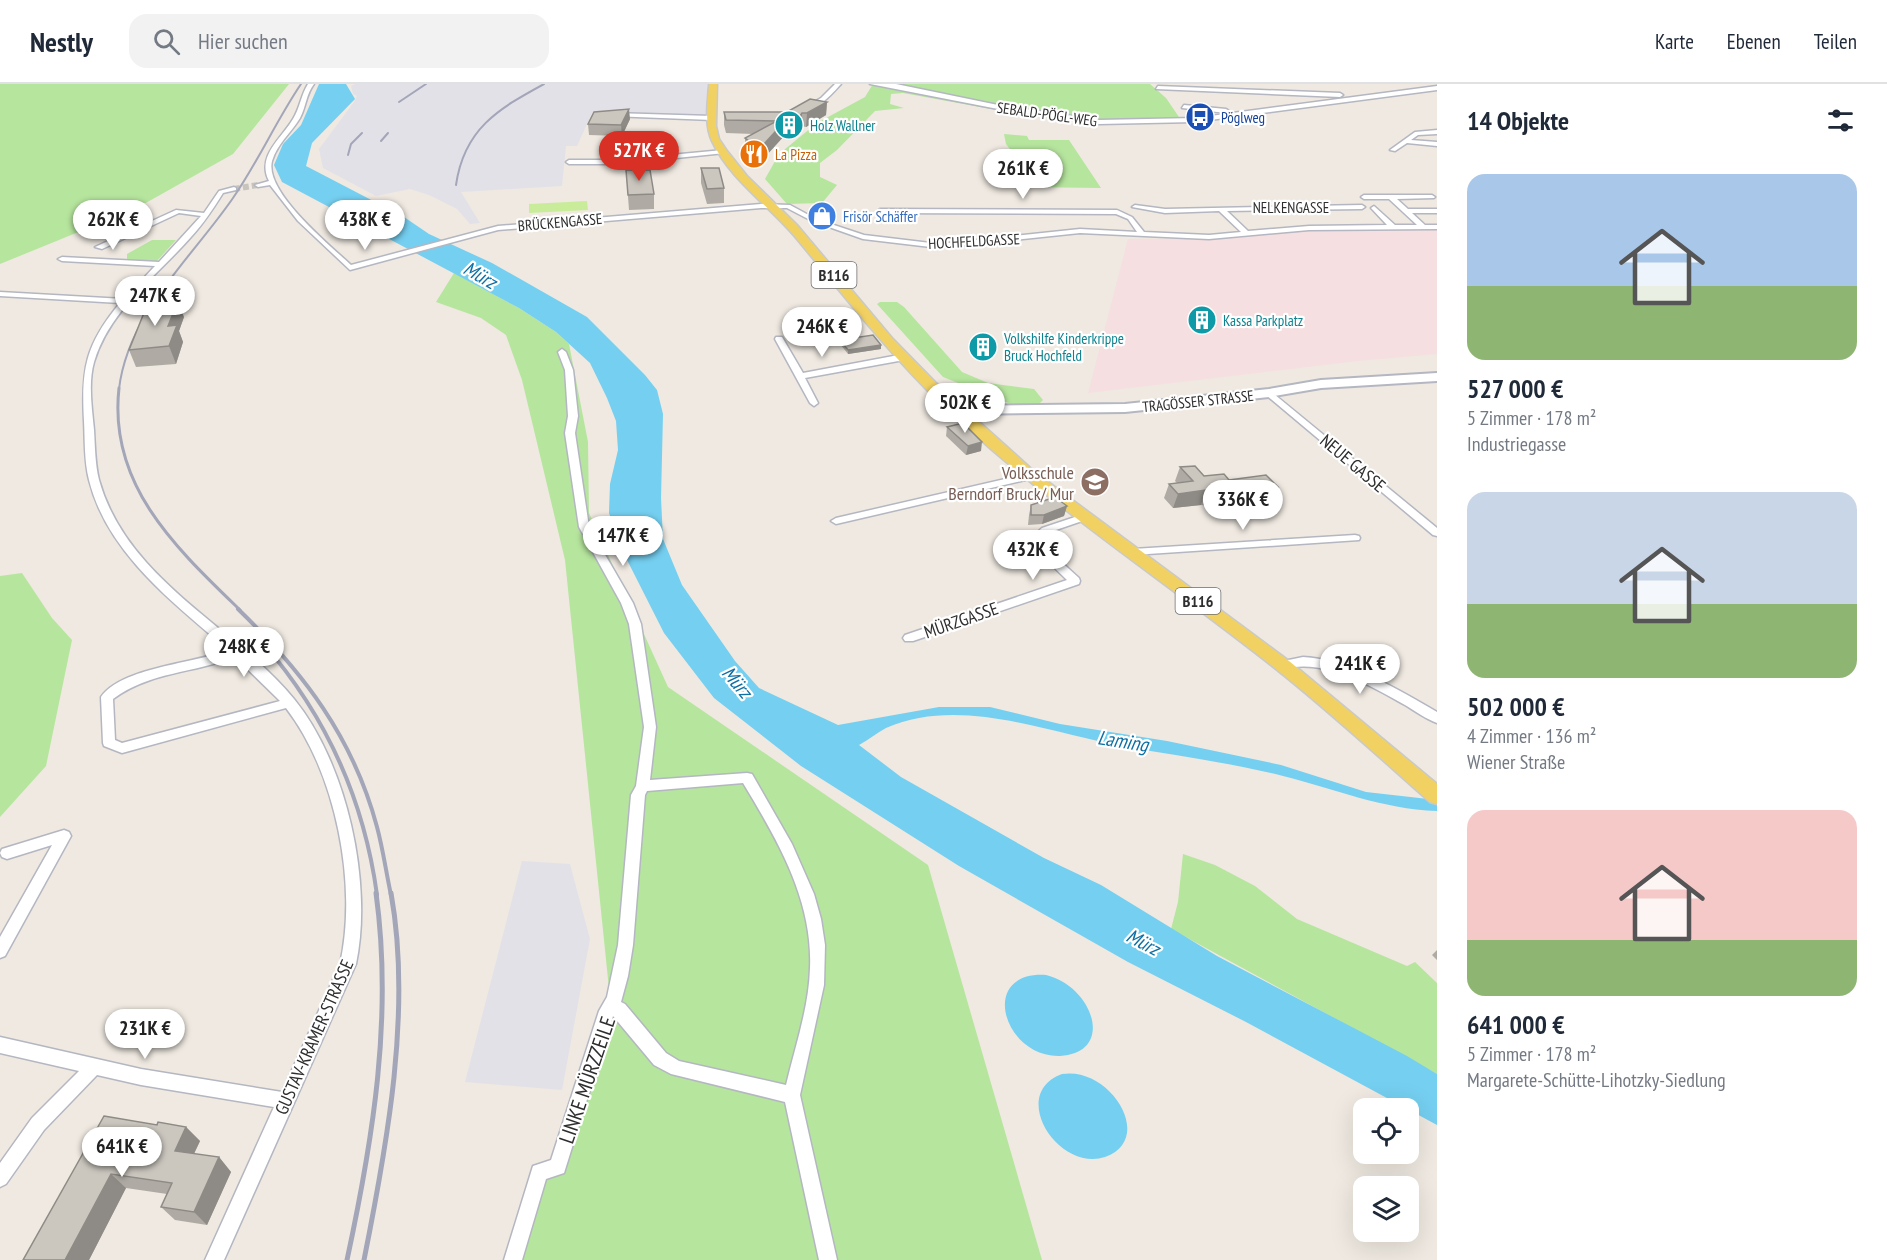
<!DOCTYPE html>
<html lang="de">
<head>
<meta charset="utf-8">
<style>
	body { margin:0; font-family:"PT Sans Narrow",sans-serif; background:#f2f2f3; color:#1f2937; height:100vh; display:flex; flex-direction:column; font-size:22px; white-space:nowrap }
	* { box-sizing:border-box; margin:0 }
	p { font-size:20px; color:#747a83 }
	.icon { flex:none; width:33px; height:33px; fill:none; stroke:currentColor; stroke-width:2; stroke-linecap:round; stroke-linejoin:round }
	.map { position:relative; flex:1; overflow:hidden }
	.sheet { display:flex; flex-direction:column; background:#fff; width:450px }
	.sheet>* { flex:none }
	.buttons { position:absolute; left:1353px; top:1014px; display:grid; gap:12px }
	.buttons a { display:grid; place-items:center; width:66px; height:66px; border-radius:12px; background:#fff; box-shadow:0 6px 24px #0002; font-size:30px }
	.price { position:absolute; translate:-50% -51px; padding:0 14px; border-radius:21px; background:#fff; color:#222; font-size:20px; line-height:39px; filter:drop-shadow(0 2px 3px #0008) }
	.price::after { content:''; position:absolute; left:50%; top:36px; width:18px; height:14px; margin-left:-9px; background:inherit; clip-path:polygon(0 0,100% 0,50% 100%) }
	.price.on { background:#d93025; color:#fff }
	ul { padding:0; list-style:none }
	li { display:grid; align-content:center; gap:12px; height:318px; padding:0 30px }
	li span { display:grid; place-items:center; height:186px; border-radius:18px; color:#555 }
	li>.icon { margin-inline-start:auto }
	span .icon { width:108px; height:108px; fill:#fffc; stroke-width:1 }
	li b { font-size:26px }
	h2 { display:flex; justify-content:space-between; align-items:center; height:72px; padding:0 30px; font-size:26px }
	header { display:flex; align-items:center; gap:36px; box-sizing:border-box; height:84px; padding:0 30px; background:#fff; border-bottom:2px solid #e0e1e3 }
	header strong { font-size:28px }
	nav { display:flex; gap:33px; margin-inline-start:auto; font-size:21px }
	.search { width:420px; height:54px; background:#f2f2f3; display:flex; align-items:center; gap:15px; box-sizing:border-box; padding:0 21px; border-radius:18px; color:#747a83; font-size:22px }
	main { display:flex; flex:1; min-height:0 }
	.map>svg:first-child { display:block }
	.industrial { fill:#e3e1e8 }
	.medical { fill:#f5dfe0 }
	.green { fill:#b6e59e }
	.pitch { fill:#c9ec9a }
	.water { fill:#75cff0 }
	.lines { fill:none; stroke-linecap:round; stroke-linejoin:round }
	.minor-tunnel { stroke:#c8c4bd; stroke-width:6; stroke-dasharray:6 3; stroke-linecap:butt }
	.minor-casing { stroke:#b4b7c1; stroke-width:3 }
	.secondary-casing { stroke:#b4b7c1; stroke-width:4 }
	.primary-casing { stroke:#c9c9c9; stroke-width:3 }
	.minor { fill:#fff; fill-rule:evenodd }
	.secondary { fill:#fff; fill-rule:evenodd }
	.primary { fill:#f2d163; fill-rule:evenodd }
	.rail-far3 { stroke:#a3a6b8; stroke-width:2 }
	.rail-far2 { stroke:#a3a6b8; stroke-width:3 }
	.rail-far1 { stroke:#a3a6b8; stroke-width:4 }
	.rail { stroke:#a3a6b8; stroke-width:5 }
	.wall { fill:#afaba4 }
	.shaded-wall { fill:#8e8b86 }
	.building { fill:#cbc7bf; stroke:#8e8b86; stroke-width:1.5 }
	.labels { text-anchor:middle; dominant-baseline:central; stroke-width:4.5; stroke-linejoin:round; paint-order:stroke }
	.far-street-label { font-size:15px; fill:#2e2e2e; stroke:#fff }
	.far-transit-label { font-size:15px; fill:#164399; stroke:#fff; text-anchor:start }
	.far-culture-label { font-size:15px; fill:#0d838f; stroke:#fff; text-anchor:start }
	.far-food-label { font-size:15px; fill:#c56008; stroke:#fff; text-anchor:start }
	.far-shop-label { font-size:15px; fill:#366cbe; stroke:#fff; text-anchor:start }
	.shield { fill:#fff; stroke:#6d6d6d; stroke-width:1.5 }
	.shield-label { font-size:16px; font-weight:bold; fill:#2e2e2e }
	.street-label { font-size:18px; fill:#2e2e2e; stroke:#fff }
	.education-label { font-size:18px; fill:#785e54; stroke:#fff; text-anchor:end }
	.water-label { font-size:20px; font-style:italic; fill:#0d6fa3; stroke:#fff }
	.near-street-label { font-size:21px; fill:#2e2e2e; stroke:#fff }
</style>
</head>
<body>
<header>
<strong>Nestly</strong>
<div class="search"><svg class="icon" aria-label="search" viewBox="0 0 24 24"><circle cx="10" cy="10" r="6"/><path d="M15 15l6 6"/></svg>Hier suchen</div>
<nav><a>Karte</a><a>Ebenen</a><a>Teilen</a></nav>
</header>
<main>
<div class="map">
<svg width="1437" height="1176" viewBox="0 0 1437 1176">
	<rect width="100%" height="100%" fill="#efe9e1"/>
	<!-- industrial -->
	<path class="industrial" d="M355,0H707L706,34L592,29L577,62H566L562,102L461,108L480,139L470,140L457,125L429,111L410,105L376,112L323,84L319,65L354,18L357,12L353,10L351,2Z
		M522,777L570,780L590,855L562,1006L465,998Z"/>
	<!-- medical -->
	<path class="medical" d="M1437,145V270L1358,277L1088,309L1128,155L1241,154L1262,148Z"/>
	<!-- green -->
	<path class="green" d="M0,0H289L233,70L135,125L0,180Z
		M873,0H1150L1166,14L1181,36L1091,37L1049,30L991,25L903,9L891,10L890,20L904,24L875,27L837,66L820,79V93L837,101L822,119L787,120L765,95L779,70L817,39L865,13Z
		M1004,50L1027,52L1029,56H1069L1101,104L1026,103L1021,80L1006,60Z
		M152,156H176L156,178H127V170Z
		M454,189L519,224L556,248L569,260L588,358L589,429L668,603L928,781L1042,1176H513L539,1088L558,1083L611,924L565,476L522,296L506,251L481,234L436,218Z
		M880,218H897L904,223L962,288L988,299L1034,305L1043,316L1039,320H1011L943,293L877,220Z
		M22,489L52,534L72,556L46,682L0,733V492Z
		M1183,770L1215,781L1255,802L1297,835L1407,882L1415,878L1437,899V990L1171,845L1178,818Z"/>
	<!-- pitch -->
	<path class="pitch" d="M587,117L588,126L529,129V120Z"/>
	<!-- water -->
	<path class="water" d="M319,0H346L355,15L312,59L306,82L404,133L429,150L492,179L587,233L645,291L657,306L663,330L661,414L663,455L682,501L735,577L759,604L838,641L939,623H990L1060,640L1167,657L1281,681L1366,708L1437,716V727C1381,725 1336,705 1283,692C1231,679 1179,672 1127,663C1050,650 962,611 886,644C877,649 868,656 859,661L901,693L1044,774L1101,801L1217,872L1407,972L1437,990V1041L1246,938L1128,878L959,782L801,682L714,614L664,549L622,466L609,429L610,400L618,366L616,337L607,314L590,279L556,248L519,224L282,98L274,81L283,60L301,41Z
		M1046,891C1093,902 1116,969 1060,972C1004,974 977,887 1046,891Z
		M1062,990C1110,982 1156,1055 1105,1073C1058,1088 1008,1010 1062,990Z"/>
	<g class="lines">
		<!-- minor-tunnel -->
		<path class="minor-tunnel" d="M234,105L258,101"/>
		<!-- minor casing -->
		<g class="minor-casing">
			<path id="minor" d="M308,0H314C306,10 306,23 300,34C291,49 277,60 272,77C264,108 331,162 351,181L498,142L761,120L790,121L816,135L864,151L939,160L1080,145L1137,148L1128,135L1116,130L880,129L877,127L880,125L1117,126L1132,133L1144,148L1209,151L1241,148L1219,127L1165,129L1132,123L1135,121L1165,125L1362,121L1365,123L1362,125L1227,127L1248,147L1309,142L1387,141L1371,124L1374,122L1395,141H1417L1389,115H1364L1361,113L1364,111H1432L1435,113L1434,114L1397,115L1408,125H1437V129H1412L1425,141H1437V145L1309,146L1209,155L1080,149L939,164L863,155L812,137L787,124H761L498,146L350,186L298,137L270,101L258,103L255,101L269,97C256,72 282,54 293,35C300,24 301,11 308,0Z
				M835,0H841C831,11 819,25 804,26V24L821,14Z
				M870,0H896L998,21L1099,36L1195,34L1437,2V6L1195,38L1099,40L998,25Z
				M1158,2L1340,9L1343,11L1340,13L1156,5Z
				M1184,21L1226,25L1229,27L1226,29L1182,24Z
				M613,29L712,32L715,34L712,36L611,32Z
				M1437,46V50L1418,51L1411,56L1437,58V62L1407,59L1395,67L1390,66L1415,48Z
				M723,66L725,69L618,80H569L566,78L569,76H618Z
				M234,103L236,104V106L223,109C213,125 204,139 191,153C157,192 110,225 94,278C88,299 92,324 94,346C95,362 95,380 99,396C127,496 233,541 294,615C347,680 373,799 356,880L224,1176H205L274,1023L141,1001L97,991L44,1046L6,1100L0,1103V1079L32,1034L79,987L0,969V953L141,985L282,1008L340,880C358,801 336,689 286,624L122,669L104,662L103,659L101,613C122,583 194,580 228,566C174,519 107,469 89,396C84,377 85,356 84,337C81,284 86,260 120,219L0,212V208L124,215L155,182L62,177L58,175L62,173L159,178L201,132L179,129L102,165L95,163L176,126L204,129L219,107ZM235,573L280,617L122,659L115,656L113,615C149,588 194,589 235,573Z
				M776,253H782L803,289L904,270L908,273L904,276L805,294L818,319L814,322L810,319L775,255Z
				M562,265L566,268L573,286L578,332L575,349L589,443L633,519L641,540L656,643L650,696L747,689L752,690L792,760L814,810L821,835L825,861L824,901L800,1011L837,1176H819L785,1018L671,990L654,981L613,932L564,1089L546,1095L522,1176H504L533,1082L551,1076L599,927L607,913L618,861L631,711L636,702L644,643L629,540L621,519L579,443L565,349L568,332L565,286L558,268ZM743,699C777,755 813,816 810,884C809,923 795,963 786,1001L679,977L666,969L625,920L621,918L628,892L633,861L645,711L647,707Z
				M1269,306L1437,444V452L1433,451L1266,311V307Z
				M1031,389L1036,392L1034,394L836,440L831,437L836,434Z
				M1084,430L1089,433L1088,435L1050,448L1041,456L1046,464L1079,494L1080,497L1079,500L913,557H905L903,554L905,551L1067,496L1038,468L1030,455L1042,444Z
				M1355,451L1359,452L1360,454L1359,456L1133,471L1128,468L1133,465Z
				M1303,573C1347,575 1400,606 1437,628V639C1426,635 1415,627 1405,621C1369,601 1325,574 1283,585L1277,581L1279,578Z
				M64,746L69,748L71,752L5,872L0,874V853L52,761L7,775L2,773L0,769L2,765Z"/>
		</g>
		<!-- secondary casing -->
		<g class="secondary-casing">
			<path id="secondary" d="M1437,289V297L1321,304L1269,313L1125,328L957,330L951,326L957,322L1125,320L1269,305L1321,296Z"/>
		</g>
		<!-- primary casing -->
		<g class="primary-casing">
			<path id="primary" d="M709,0H717L716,42L719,55L727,67L747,92L797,141L892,254L937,300L1036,389L1289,577L1437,700V720L1430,718C1379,673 1329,627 1276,585C1159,492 1032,411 926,305C880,258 839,206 797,155C770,122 730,96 712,57C704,40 708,18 709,0Z"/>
		</g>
		<!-- minor -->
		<use href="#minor" class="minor"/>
		<!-- secondary -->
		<use href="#secondary" class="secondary"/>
		<!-- primary -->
		<use href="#primary" class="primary"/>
		<!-- rail-far3 -->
		<path class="rail-far3" d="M399,18L426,0
			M381,57L388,49
			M348,71L351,60L362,49
			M456,101C464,45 498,25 544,0
			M119,305C128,229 191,175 233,114C258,78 276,37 301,0"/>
		<!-- rail-far2 -->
		<path class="rail-far2" d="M119,304C108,401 176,464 240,526"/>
		<!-- rail-far1 -->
		<path class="rail-far1" d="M238,525C303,588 353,653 377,743C383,765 386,788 391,811
			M262,558C326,631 364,715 377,811"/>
		<!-- rail -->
		<path class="rail" d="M347,1176C373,1055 393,933 376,809
			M364,1176C387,1061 412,926 391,809"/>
	</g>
	<!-- wall -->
	<path class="wall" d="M827,18L826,31L806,43L801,42L796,51H785L764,74L752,73L745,67V54L753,50L726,49L724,41V28H787Z
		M630,35L622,52L589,51L588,40Z
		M701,84L724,104V119L707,120L701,99Z
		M626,86L654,110V125L629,126Z
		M184,233L179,247L183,258L176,280L136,283L129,266Z
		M840,256L881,261V265L848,270L840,260Z
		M947,343L981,367L966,371L946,352Z
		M1180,383L1204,392L1278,403L1271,417L1220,423L1201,421L1173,424L1164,414L1169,400L1177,399L1175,397Z
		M1031,421L1067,422L1064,432L1042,440L1028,441L1029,431Z
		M1437,866V876L1432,871Z
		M157,1041L186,1043L200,1057L194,1070L219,1073L231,1088L207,1141L175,1136L161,1123L167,1110L126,1104L89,1176H23Z"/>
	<!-- shaded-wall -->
	<path class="shaded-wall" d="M827,18L826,31L806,43L807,29Z
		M629,25L630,35L622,52L621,41Z
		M802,29L801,42L796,51V38Z
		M785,37V51L764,74V60Z
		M178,217L184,233L179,247L183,258L176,280L169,262L168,242Z
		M881,261V265L848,270V266Z
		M982,358L981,367L966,371L968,362Z
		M1278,403L1271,417L1220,423L1226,409Z
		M1206,406L1201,421L1173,424L1178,410Z
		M1067,422L1064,432L1042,440L1044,431Z
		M186,1043L200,1057L188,1082L175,1067Z
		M219,1073L231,1088L207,1141L194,1128Z
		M111,1090L126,1104L89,1176H65Z"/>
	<!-- building -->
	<path class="building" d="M810,15L827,18L807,29H802L796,38L785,37L764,60H753L745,54L777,37L726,36L724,28H787Z
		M629,25L621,41L588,40L594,28Z
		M701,84H719L724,104L707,105Z
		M626,86H650L654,110L628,111Z
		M178,217L168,242L177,241L169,262L129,266L148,219Z
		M873,251L881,261L848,266L840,256Z
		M963,339L982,358L968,362L947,343Z
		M1195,382L1204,392L1224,390L1229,396L1266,391L1278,403L1226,409L1206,406L1178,410L1169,400L1193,397L1180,383Z
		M1055,413L1067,422L1044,431H1031V421Z
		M104,1032L157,1041L158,1038L186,1043L175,1067L219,1073L194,1128L161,1123L172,1099L111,1090L65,1176H23Z"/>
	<!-- icons -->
	<defs>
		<g id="bus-disc" transform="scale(1.5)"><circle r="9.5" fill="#1a4fb4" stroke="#fff"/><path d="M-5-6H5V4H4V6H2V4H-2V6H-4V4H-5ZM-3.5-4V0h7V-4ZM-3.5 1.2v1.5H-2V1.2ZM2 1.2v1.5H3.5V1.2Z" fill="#fff"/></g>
		<g id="building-disc" transform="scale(1.5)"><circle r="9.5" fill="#0f9aa8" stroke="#fff"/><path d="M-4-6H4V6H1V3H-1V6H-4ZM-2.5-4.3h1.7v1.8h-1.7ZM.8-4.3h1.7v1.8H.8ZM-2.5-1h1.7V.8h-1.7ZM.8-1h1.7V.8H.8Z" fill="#fff"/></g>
		<g id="restaurant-disc" transform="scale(1.5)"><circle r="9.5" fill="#e8710a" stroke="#fff"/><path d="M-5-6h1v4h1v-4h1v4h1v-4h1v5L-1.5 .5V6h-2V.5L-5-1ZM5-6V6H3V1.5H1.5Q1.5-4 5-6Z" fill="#fff"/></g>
		<g id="shop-disc" transform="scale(1.5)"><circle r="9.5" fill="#3f7fe0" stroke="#fff"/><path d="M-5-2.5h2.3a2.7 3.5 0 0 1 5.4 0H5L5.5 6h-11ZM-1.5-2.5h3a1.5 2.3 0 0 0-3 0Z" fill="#fff"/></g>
		<g id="school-disc" transform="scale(1.5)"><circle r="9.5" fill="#8d6e63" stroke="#fff"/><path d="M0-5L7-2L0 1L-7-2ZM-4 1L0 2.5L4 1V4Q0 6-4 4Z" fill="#fff"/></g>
	</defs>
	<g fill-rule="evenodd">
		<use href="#bus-disc" x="1200" y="33"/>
		<use href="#building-disc" x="789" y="41"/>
		<use href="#restaurant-disc" x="754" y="70"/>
		<use href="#shop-disc" x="822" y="132"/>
		<use href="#building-disc" x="1202" y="236"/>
		<use href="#building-disc" x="983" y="263"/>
		<use href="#school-disc" x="1095" y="398"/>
	</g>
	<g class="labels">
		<!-- far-street labels -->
		<g class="far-street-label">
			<text transform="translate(1047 30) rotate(8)">SEBALD-PÖGL-WEG</text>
			<text x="1291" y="123">NELKENGASSE</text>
			<text transform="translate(560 138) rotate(-5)">BRÜCKENGASSE</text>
			<text transform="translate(974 157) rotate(-3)">HOCHFELDGASSE</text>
			<text transform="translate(1198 317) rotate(-6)">TRAGÖSSER STRASSE</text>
		</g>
		<!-- far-transit labels -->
		<g class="far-transit-label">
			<text x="1221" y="33">Pöglweg</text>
		</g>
		<!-- far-culture labels -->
		<g class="far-culture-label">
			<text x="810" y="41">Holz Wallner</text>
			<text x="1223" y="236">Kassa Parkplatz</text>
			<text x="1004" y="254">Volkshilfe Kinderkrippe<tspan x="1004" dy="17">Bruck Hochfeld</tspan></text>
		</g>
		<!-- far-food labels -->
		<g class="far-food-label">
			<text x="775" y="70">La Pizza</text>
		</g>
		<!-- far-shop labels -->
		<g class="far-shop-label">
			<text x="843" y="132">Frisör Schäffer</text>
		</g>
		<!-- shield labels -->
		<g class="shield">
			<rect x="811.5" y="178" width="45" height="26" rx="4.5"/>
			<rect x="1175.5" y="504" width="45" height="26" rx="4.5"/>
		</g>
		<g class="shield-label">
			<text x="834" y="191">B116</text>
			<text x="1198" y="517">B116</text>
		</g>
		<!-- street labels -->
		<g class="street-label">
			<text transform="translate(1353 379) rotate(40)">NEUE GASSE</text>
			<text transform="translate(961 536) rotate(-19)">MÜRZGASSE</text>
			<text transform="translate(314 953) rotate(-66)">GUSTAV-KRAMER-STRASSE</text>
		</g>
		<!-- education labels -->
		<g class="education-label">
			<text x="1074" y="388">Volksschule<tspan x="1074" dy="21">Berndorf Bruck/ Mur</tspan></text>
		</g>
		<!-- water labels -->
		<g class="water-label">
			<text transform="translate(480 191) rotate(30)">Mürz</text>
			<text transform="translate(737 598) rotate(50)">Mürz</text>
			<text transform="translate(1123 657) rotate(9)">Laming</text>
			<text transform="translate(1143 858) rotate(28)">Mürz</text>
		</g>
		<!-- near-street labels -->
		<g class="near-street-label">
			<text transform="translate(587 996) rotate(-71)">LINKE MÜRZZEILE</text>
		</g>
	</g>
</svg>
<div class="buttons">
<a><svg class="icon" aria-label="locate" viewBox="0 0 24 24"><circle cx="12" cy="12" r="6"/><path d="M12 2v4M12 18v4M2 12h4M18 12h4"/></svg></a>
<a><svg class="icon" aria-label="layers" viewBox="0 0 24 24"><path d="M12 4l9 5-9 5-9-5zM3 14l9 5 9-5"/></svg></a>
</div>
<b class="price on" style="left:639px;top:98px">527K €</b>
<b class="price" style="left:1023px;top:116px">261K €</b>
<b class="price" style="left:113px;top:167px">262K €</b>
<b class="price" style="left:365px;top:167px">438K €</b>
<b class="price" style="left:155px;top:243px">247K €</b>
<b class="price" style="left:822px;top:274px">246K €</b>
<b class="price" style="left:965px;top:350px">502K €</b>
<b class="price" style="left:1243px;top:447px">336K €</b>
<b class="price" style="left:623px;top:483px">147K €</b>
<b class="price" style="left:1033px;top:497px">432K €</b>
<b class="price" style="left:244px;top:594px">248K €</b>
<b class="price" style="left:1360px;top:611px">241K €</b>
<b class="price" style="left:145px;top:976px">231K €</b>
<b class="price" style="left:122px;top:1094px">641K €</b>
</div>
<section class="sheet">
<h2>14 Objekte<svg class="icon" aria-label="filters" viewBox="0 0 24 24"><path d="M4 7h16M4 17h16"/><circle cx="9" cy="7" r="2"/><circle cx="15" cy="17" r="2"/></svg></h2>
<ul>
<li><span style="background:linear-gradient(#a9c7e8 60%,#8fb573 0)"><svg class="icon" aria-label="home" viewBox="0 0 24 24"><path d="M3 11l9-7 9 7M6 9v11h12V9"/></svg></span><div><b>527 000 €</b><p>5 Zimmer · 178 m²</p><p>Industriegasse</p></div></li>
<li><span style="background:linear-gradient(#c9d6e8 60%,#8fb573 0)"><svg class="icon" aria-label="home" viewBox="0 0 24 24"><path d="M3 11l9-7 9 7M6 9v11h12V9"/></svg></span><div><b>502 000 €</b><p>4 Zimmer · 136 m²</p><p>Wiener Straße</p></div></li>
<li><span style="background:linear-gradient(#f6c9c9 70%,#8fb573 0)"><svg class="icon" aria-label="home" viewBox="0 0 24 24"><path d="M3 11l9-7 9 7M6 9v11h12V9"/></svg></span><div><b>641 000 €</b><p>5 Zimmer · 178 m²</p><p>Margarete-Schütte-Lihotzky-Siedlung</p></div></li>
</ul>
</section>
</main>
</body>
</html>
